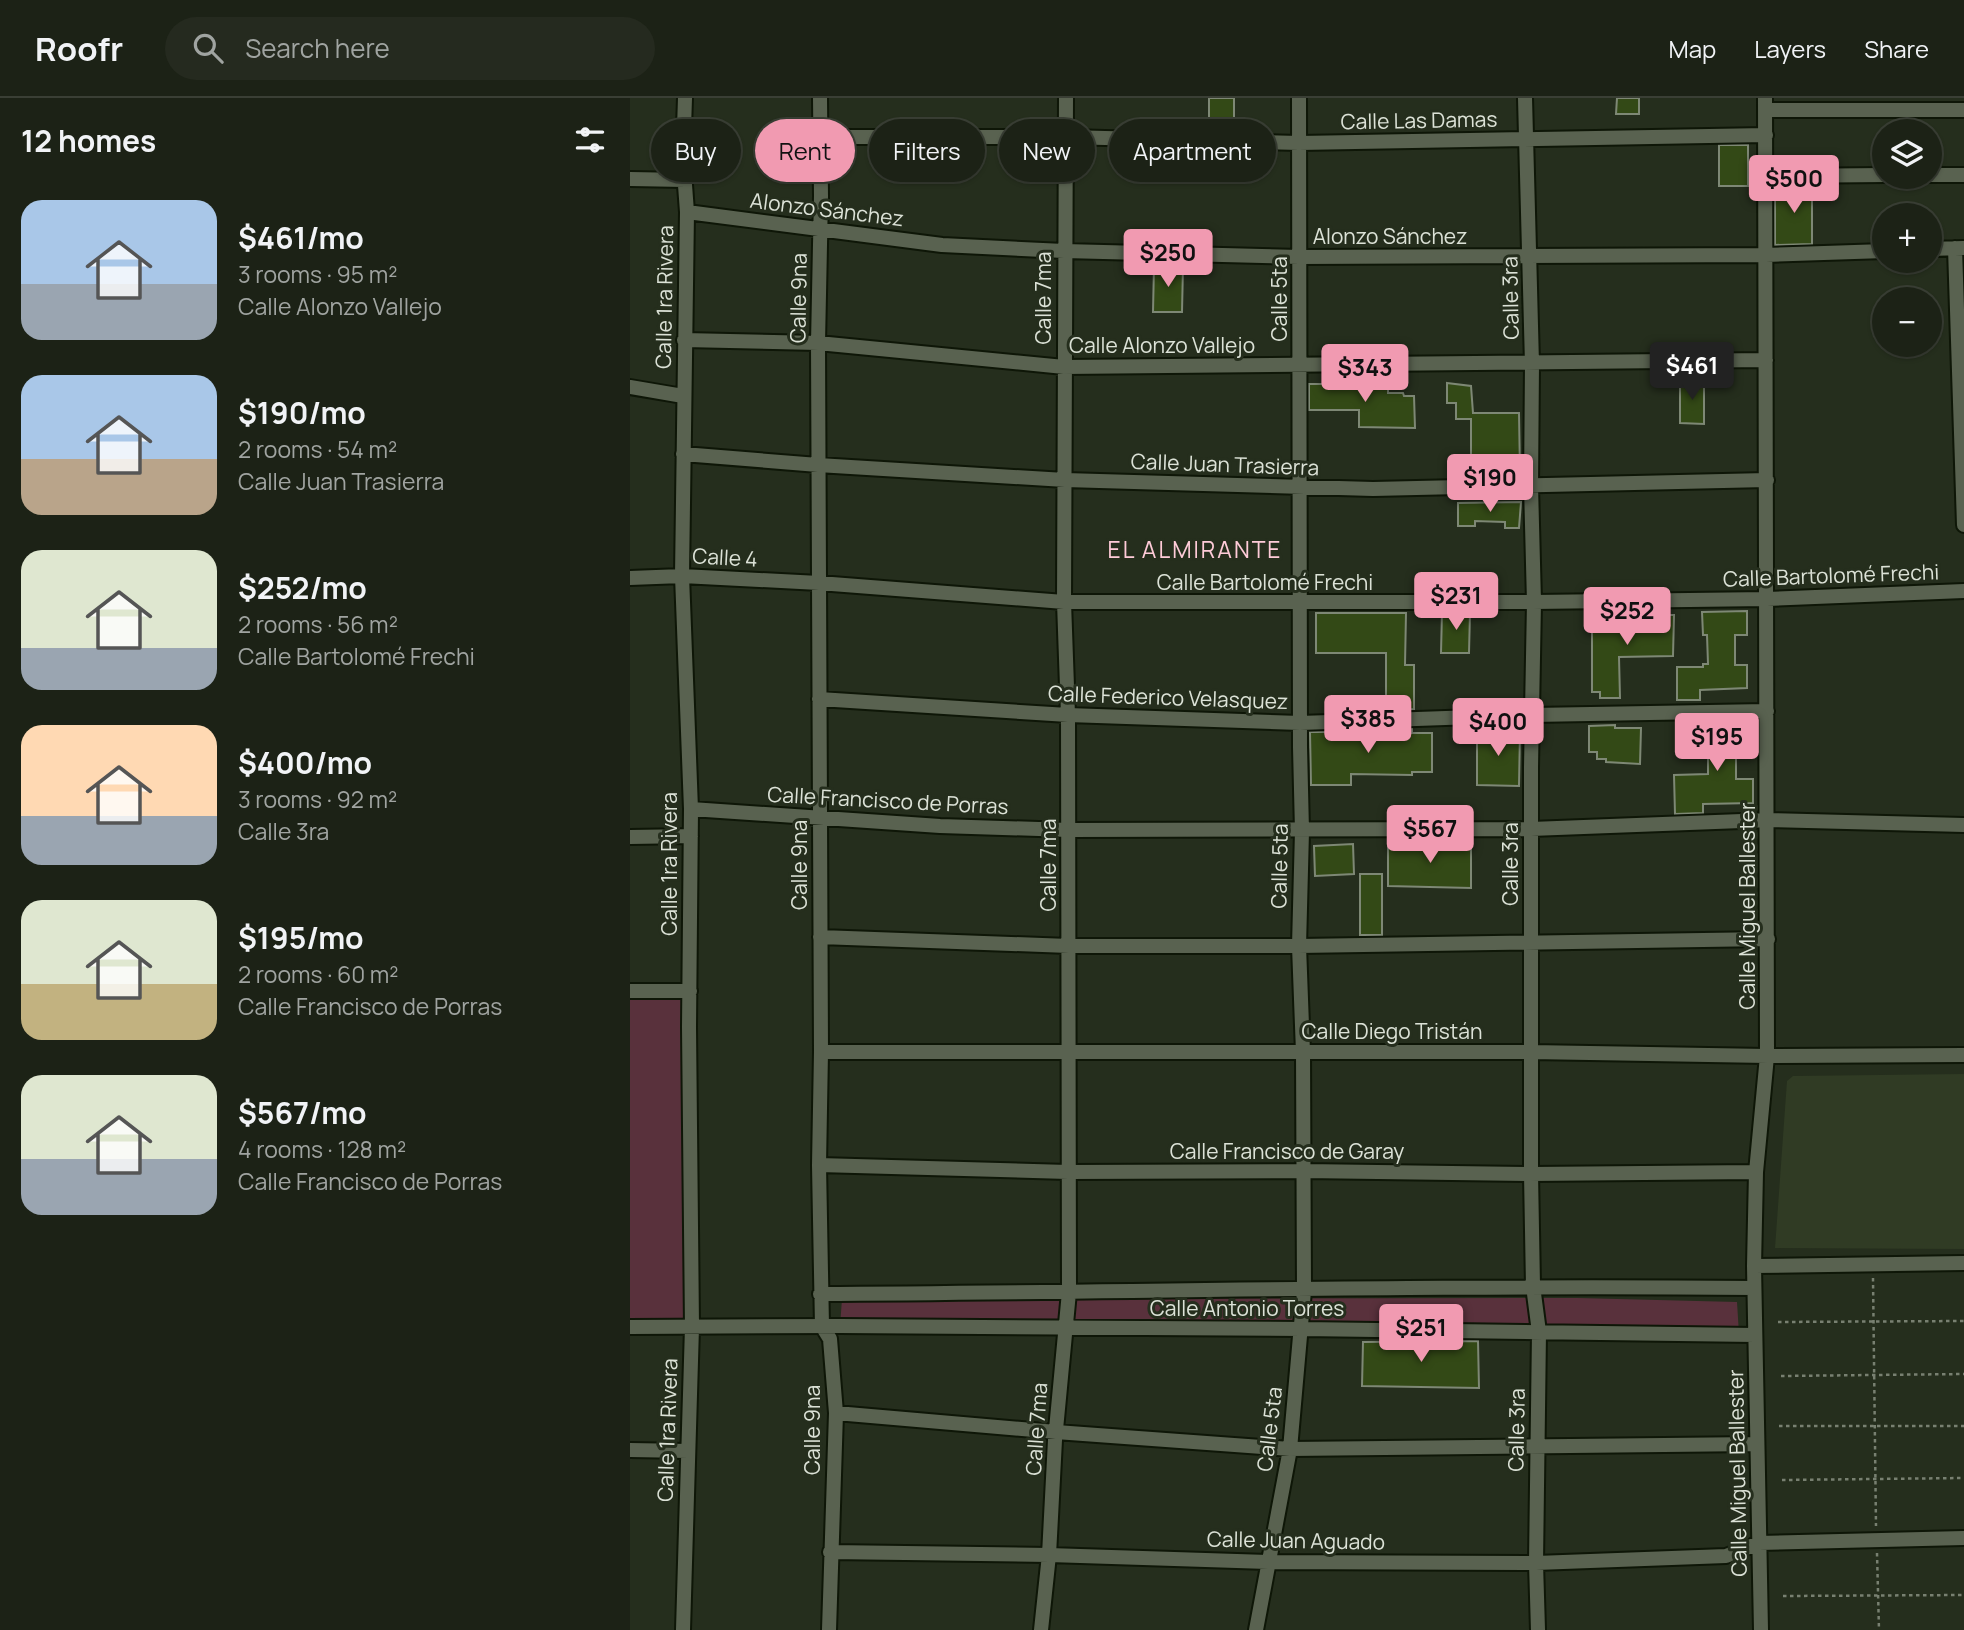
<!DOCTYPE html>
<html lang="en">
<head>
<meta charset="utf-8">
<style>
	body { margin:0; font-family:Manrope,sans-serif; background:#252a1f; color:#f1f3f6; height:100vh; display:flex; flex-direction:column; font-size:26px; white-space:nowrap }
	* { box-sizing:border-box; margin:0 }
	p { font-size:23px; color:#a0a4a1 }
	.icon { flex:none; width:38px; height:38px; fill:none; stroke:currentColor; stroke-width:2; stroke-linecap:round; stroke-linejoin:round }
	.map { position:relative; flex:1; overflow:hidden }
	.drawer { display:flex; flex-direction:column; background:#1c2216; width:630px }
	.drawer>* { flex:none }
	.guide { position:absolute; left:21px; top:21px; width:665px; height:63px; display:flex; gap:14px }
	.fabs { position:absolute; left:1242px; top:21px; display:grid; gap:14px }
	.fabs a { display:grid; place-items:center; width:70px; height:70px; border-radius:50%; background:#1c2216; box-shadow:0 2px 5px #0004,0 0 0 2px #3a3f35; font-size:35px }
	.price { position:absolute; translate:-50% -60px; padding:0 16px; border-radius:7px; background:#f19ab1; color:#111; font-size:23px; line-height:46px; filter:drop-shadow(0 2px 4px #0008) }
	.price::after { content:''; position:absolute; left:50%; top:42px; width:21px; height:16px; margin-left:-10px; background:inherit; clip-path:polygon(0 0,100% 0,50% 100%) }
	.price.current { background:#222; color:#fff }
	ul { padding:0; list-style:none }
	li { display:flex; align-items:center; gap:21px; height:175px; padding:0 21px }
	li span { display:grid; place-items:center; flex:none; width:196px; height:140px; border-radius:21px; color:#555 }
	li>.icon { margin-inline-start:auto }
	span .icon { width:84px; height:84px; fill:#fffc; stroke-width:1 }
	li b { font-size:30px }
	h2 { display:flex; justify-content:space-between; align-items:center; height:84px; padding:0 21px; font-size:30px }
	.chip { padding:0 24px; border-radius:32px; background:#1c2216; box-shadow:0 2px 5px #0004,0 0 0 2px #3a3f35; font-size:24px; line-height:63px }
	.chip.current { background:#f19ab1; color:#111 }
	header { display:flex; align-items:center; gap:42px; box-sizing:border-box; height:98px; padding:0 35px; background:#1c2216; border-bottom:2px solid #3a3f35 }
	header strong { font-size:33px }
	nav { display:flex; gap:38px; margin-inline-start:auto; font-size:24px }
	.search { width:490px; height:63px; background:#252a1f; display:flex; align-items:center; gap:18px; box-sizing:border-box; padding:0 24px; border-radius:38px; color:#a0a4a1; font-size:26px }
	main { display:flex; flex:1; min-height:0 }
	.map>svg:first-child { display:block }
	.built { fill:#303b24 }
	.green { fill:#59313c }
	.building { fill:#334916; stroke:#7e8875; stroke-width:2 }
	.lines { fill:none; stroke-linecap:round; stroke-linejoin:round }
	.street-casing { stroke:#0e1607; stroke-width:18 }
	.path { stroke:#788071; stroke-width:2.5; stroke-dasharray:3.5 3.5; stroke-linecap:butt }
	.street { stroke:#596250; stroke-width:14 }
	.labels { text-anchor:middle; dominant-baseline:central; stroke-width:6; stroke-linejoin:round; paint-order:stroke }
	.street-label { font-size:21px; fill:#dce2d7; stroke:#252e1d }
	.neighbourhood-label { font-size:23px; letter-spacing:2px; fill:#fecbd8; stroke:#252e1d }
</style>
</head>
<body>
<header>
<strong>Roofr</strong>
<div class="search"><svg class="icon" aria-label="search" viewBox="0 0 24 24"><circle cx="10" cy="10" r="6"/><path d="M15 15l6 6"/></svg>Search here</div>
<nav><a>Map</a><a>Layers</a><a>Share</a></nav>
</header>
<main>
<section class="drawer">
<h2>12 homes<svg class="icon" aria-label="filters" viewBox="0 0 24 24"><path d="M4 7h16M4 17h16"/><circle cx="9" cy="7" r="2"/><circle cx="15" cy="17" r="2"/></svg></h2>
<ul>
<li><span style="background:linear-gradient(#a9c7e8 60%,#9aa5b1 0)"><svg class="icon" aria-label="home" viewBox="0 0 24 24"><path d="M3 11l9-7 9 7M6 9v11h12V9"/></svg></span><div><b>$461/mo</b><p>3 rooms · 95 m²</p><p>Calle Alonzo Vallejo</p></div></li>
<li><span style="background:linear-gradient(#a9c7e8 60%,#b9a48a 0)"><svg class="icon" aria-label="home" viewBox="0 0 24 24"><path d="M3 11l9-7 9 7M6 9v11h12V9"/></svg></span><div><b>$190/mo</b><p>2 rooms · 54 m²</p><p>Calle Juan Trasierra</p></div></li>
<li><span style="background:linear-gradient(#dfe7d0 70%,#9aa5b1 0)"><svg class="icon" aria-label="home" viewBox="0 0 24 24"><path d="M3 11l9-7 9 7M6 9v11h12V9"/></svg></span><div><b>$252/mo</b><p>2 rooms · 56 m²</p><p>Calle Bartolomé Frechi</p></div></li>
<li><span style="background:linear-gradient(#ffd9b3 65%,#9aa5b1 0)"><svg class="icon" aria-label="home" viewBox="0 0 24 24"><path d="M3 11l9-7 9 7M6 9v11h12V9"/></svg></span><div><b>$400/mo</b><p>3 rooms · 92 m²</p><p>Calle 3ra</p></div></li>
<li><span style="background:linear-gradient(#dfe7d0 60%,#c2b280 0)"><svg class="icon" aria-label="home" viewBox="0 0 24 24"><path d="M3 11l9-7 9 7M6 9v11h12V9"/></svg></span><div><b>$195/mo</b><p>2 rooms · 60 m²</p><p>Calle Francisco de Porras</p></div></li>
<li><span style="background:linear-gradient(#dfe7d0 60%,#9aa5b1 0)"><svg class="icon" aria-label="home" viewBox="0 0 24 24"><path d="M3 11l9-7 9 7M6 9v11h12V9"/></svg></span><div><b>$567/mo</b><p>4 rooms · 128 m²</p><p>Calle Francisco de Porras</p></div></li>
</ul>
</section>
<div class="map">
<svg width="1334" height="1532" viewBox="0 0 1334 1532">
	<rect width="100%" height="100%" fill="#252e1d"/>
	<!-- built -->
	<path class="built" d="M1334,976V1151L1145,1150L1157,983L1163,978Z"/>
	<!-- green -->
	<path class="green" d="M0,900H52L55,1221H0Z
		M948,1200L1107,1204L1109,1236L210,1228L212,1201Z"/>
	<!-- building -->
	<path class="building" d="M579,0H604V24H579Z
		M987,0H1009V16H986Z
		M1089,47H1118V88H1089Z
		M1182,87V146L1145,147V88Z
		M524,168H553L552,214H523Z
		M1050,282H1074V326L1050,325Z
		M817,285L841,288L843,315H889L890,375H841V321H826V305H817Z
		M679,286H722V289L758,290V295H773L774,298H784L785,330L729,329V312H679Z
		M891,404L889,430H875V424L845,423V428H828V405Z
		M1117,513V537H1105V567H1117V590L1070,592V602H1047V569H1073V566H1078L1077,537H1073L1072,514Z
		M812,514H840L839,555H811Z
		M686,515H776L775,567H784V611L756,612V555H686Z
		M993,517H1044L1043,558L989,559L990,600H970V594H962V521H993Z
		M985,627V630H1011L1010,666L976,664V661H967V654H959V628Z
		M1121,627V651H1106V681H1123V705L1073,706V715L1045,716L1044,677L1078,676V628Z
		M782,631V635H802V674H782V677L721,676V687H681L680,634H750L756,632Z
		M847,632L890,633L889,688L847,687Z
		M815,744H841V790L758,788V746H815Z
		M723,746L724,776L685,778L684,748Z
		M730,776H752V837H730Z
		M848,1243L849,1290L732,1288L733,1244Z"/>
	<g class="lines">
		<!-- street casing -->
		<g class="street-casing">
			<path id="street" d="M190,0L191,98L188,245L191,954L189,1067L192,1228L200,1241L206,1315L199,1532
				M895,0L902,266L901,388L904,504L901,669V1076L903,1188L909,1234L906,1465L908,1532
				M1136,12H1334
				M191,39H436L669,45L1136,37
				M1300,77H1334
				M1136,78L1255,77
				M0,81L55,82
				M57,114L312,147L434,153L669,159L1136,157L1255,153
				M1325,150L1334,427
				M1300,151L1333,150
				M54,242L188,245L434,269L1136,262
				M0,289L53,298
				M53,356L188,367L435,382L743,391L1137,382
				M0,480L52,478L189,485L434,504H904L1137,501L1334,493
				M189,601L438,617L670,625L902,617L1137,613
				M61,711L310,728L439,732L901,731L1138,722L1334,727
				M0,739L61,738
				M190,839L439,848H669L1138,841
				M0,893H60
				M191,954H901L1137,958L1334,957
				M189,1067L438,1074L674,1073L901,1076L1126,1074
				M1124,1168L1334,1165
				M190,1196C502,1194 813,1187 1124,1190
				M0,1229L210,1228L672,1231L1125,1237
				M206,1315L426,1334L660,1351L1127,1346
				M0,1352L58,1353
				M200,1454L419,1457L638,1464L906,1465L1096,1458L1129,1445L1334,1440
				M53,1532L62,1229L59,929L61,711L52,478L57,114L53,60L55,0
				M411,1532L419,1457L425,1342L439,1194L438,617L434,504L436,0
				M626,1532L660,1351L674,1193L673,954L669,848L672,733L670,649L669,0
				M1131,1532L1124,1168L1126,1074L1137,958L1135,0"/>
		</g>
		<!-- path -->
		<path class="path" d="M1243,1180L1246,1428
			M1148,1224L1334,1223
			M1151,1278L1334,1276
			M1149,1328H1334
			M1152,1382L1334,1380
			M1247,1455L1249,1532
			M1153,1498L1334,1497"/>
		<!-- street -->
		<use href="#street" class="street"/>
	</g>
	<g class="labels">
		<!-- street labels -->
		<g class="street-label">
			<text transform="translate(789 22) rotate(-1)">Calle Las Damas</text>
			<text transform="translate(197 111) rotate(7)">Alonzo Sánchez</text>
			<text x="760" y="138">Alonzo Sánchez</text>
			<text transform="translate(34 199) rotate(-89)">Calle 1ra Rivera</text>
			<text transform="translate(168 200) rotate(-89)">Calle 9na</text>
			<text transform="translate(413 200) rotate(-90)">Calle 7ma</text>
			<text transform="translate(880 200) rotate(-91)">Calle 3ra</text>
			<text transform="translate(649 201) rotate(-90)">Calle 5ta</text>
			<text x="532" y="247">Calle Alonzo Vallejo</text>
			<text transform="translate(595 366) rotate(2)">Calle Juan Trasierra</text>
			<text transform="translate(95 459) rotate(3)">Calle 4</text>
			<text transform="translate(1201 477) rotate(-2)">Calle Bartolomé Frechi</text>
			<text x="635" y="484">Calle Bartolomé Frechi</text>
			<text transform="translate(538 599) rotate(2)">Calle Federico Velasquez</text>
			<text transform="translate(258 702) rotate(3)">Calle Francisco de Porras</text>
			<text transform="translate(39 766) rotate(-90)">Calle 1ra Rivera</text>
			<text transform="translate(880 766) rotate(-90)">Calle 3ra</text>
			<text transform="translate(169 767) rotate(-90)">Calle 9na</text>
			<text transform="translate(418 767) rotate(-90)">Calle 7ma</text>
			<text transform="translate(649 768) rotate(-89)">Calle 5ta</text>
			<text transform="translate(1117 808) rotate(-90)">Calle Miguel Ballester</text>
			<text x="762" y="933">Calle Diego Tristán</text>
			<text x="657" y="1053">Calle Francisco de Garay</text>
			<text x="617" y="1210">Calle Antonio Torres</text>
			<text transform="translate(406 1331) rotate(-86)">Calle 7ma</text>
			<text transform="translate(639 1331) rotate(-83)">Calle 5ta</text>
			<text transform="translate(37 1332) rotate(-88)">Calle 1ra Rivera</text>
			<text transform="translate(182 1332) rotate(-90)">Calle 9na</text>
			<text transform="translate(886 1332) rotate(-89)">Calle 3ra</text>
			<text transform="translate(1107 1375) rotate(-91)">Calle Miguel Ballester</text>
			<text transform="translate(666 1442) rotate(1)">Calle Juan Aguado</text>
		</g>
		<!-- neighbourhood labels -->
		<g class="neighbourhood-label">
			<text x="565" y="451">EL ALMIRANTE</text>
		</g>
	</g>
</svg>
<div class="fabs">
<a><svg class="icon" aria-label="layers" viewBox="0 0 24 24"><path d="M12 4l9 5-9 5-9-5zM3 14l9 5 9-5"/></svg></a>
<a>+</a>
<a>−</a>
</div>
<b class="price" style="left:1164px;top:117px">$500</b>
<b class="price" style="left:538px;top:191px">$250</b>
<b class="price current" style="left:1062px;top:304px">$461</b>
<b class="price" style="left:735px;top:306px">$343</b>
<b class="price" style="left:860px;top:416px">$190</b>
<b class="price" style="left:826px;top:534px">$231</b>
<b class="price" style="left:997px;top:549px">$252</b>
<b class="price" style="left:738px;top:657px">$385</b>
<b class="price" style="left:868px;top:660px">$400</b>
<b class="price" style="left:1087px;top:675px">$195</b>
<b class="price" style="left:800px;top:767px">$567</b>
<b class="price" style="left:791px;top:1266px">$251</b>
<div class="guide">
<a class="chip">Buy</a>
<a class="chip current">Rent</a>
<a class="chip">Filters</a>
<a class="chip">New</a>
<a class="chip">Apartment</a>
</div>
</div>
</main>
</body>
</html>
